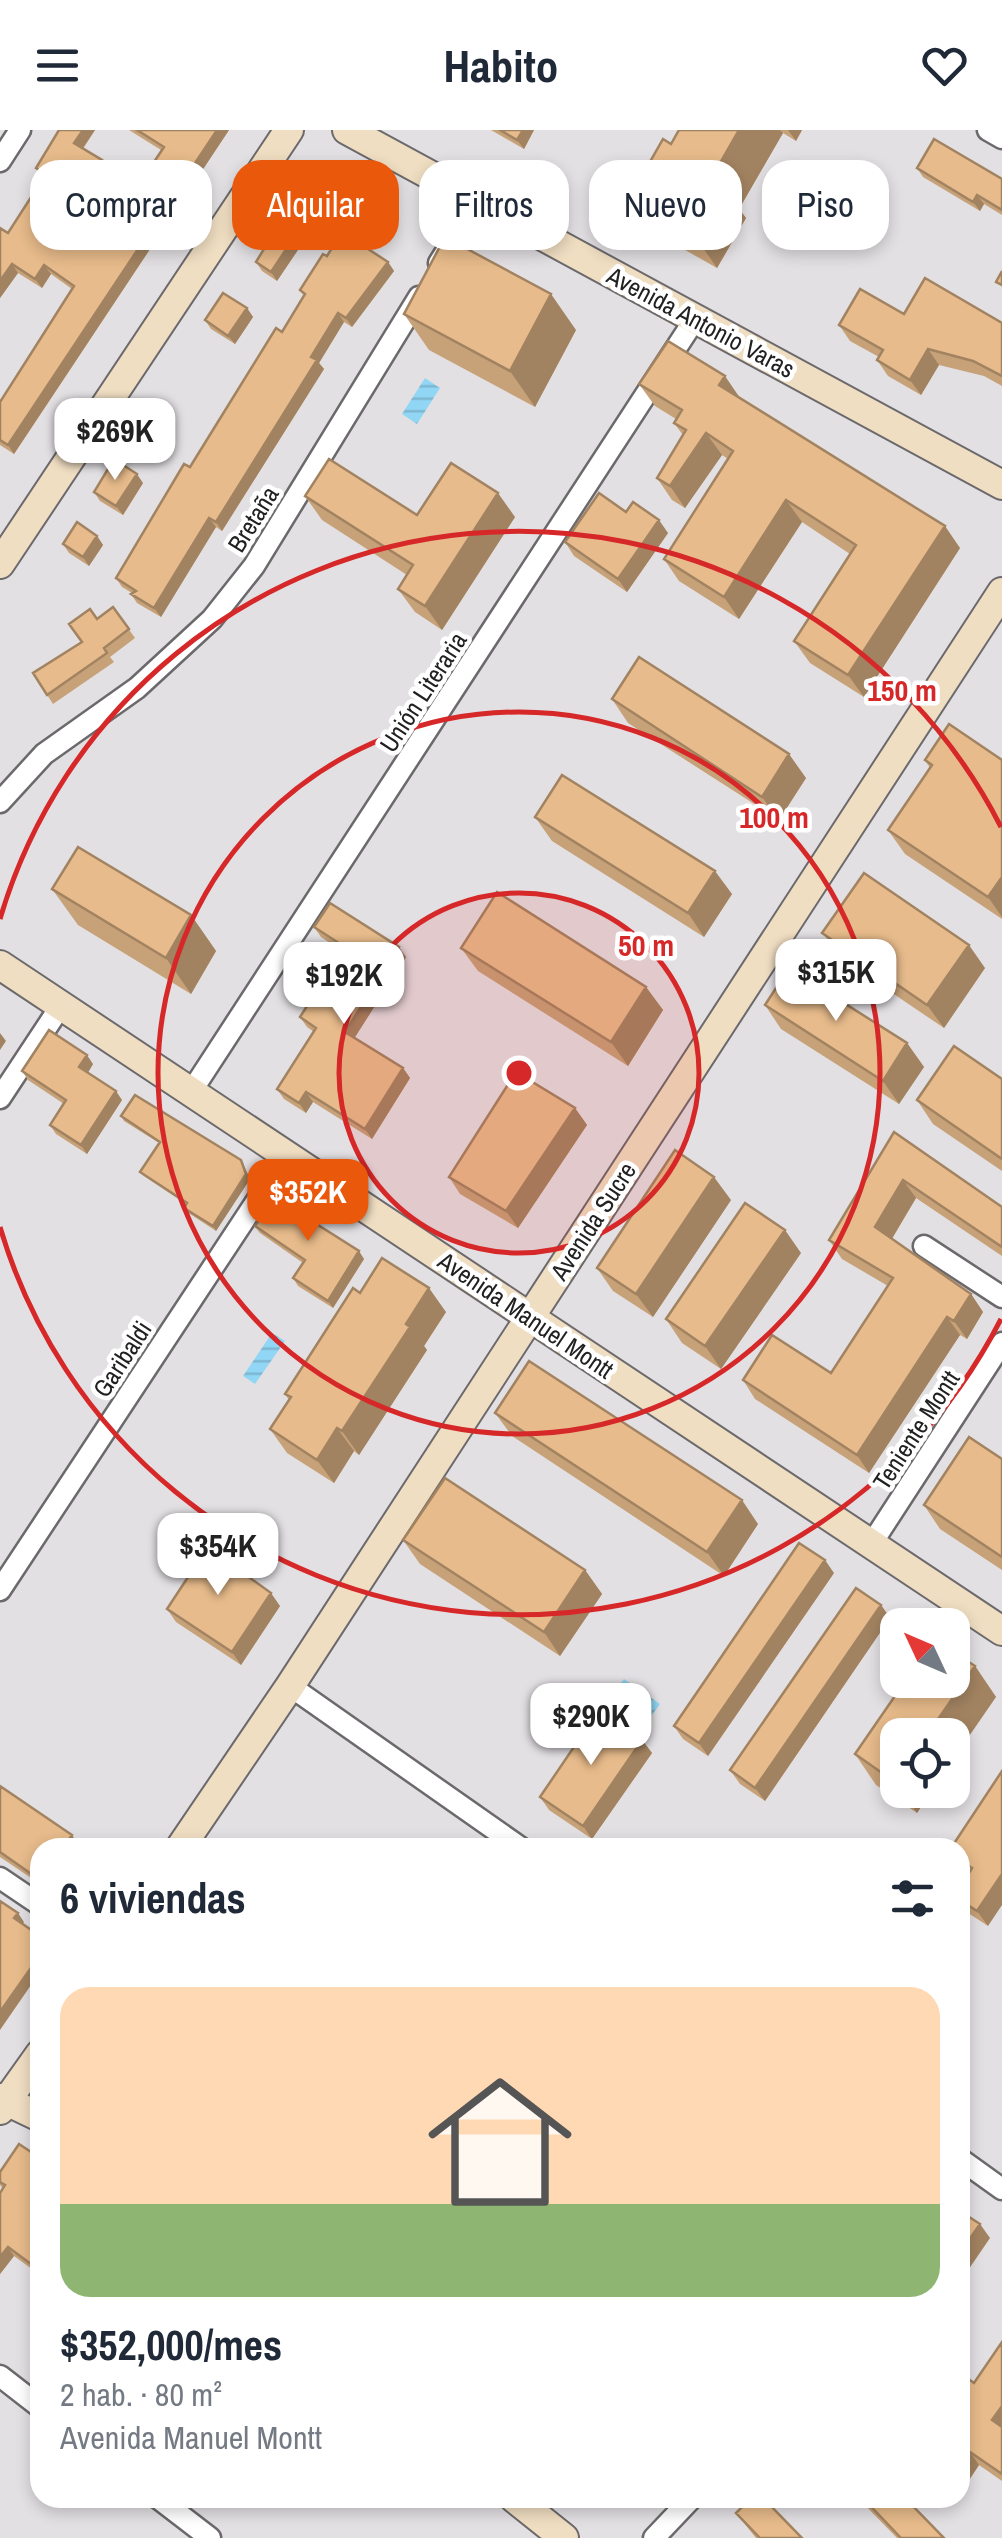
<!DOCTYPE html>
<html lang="es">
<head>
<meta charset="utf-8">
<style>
	body { margin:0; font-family:"Archivo Narrow",sans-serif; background:#f2f2f3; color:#1f2937; height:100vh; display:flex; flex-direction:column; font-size:38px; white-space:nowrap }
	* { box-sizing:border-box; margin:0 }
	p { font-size:32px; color:#747a83 }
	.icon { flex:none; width:55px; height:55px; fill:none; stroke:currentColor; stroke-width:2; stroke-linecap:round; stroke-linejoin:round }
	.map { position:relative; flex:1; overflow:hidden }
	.sheet { position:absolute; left:30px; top:1708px; width:940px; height:670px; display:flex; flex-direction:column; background:#fff; border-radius:30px; box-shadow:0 5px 15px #0003 }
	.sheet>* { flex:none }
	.guide { position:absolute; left:30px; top:30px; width:942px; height:90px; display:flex; gap:20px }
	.needle { width:65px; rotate:314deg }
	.buttons { position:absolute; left:880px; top:1478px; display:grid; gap:20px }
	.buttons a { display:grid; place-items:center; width:90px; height:90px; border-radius:20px; background:#fff; box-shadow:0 5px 15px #0003; font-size:50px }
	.price { position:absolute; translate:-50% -85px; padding:0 22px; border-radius:20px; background:#fff; color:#222; font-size:32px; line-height:65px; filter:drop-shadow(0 2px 5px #0008) }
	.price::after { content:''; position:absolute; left:50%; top:60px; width:30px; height:22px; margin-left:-15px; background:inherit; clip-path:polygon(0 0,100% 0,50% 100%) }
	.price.current { background:#ea580c; color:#fff }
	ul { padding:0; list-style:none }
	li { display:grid; align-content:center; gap:20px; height:530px; padding:0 30px }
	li+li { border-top:2px solid #e0e1e3 }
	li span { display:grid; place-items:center; height:310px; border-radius:30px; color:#555 }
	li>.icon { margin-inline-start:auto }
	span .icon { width:180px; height:180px; fill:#fffc; stroke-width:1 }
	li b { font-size:42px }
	h2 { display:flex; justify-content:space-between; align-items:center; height:120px; padding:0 30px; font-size:42px }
	.chip { padding:0 35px; border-radius:30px; background:#fff; box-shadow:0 5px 15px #0003; font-size:35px; line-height:90px }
	.chip.current { background:#ea580c; color:#fff }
	header { display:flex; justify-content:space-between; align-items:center; height:130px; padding:0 30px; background:#fff; font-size:45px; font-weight:800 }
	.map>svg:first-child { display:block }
	.water { fill:url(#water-rules) }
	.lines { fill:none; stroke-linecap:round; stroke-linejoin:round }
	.street-casing { stroke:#6b696b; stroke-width:25 }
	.secondary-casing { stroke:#6b696b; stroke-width:32 }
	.street { stroke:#fff; stroke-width:20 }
	.secondary { stroke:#f0dec2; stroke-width:28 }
	.wall { fill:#c7a178 }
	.shaded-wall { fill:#a28361 }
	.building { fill:#e7bb8b; stroke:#a28361; stroke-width:2.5 }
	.ring { fill:none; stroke:#d62828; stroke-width:5 }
	.labels { text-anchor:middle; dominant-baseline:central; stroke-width:9; stroke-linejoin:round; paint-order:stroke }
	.street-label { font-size:25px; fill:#212122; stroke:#fff }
	.centre { fill:#d62828; stroke:#fff; stroke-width:5 }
	.ring-label { font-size:30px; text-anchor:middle; font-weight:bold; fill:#d62828; stroke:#fff; stroke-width:9; stroke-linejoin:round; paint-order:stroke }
</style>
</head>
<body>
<header><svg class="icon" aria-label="menu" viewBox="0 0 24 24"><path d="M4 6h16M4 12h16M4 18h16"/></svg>Habito<svg class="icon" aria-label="heart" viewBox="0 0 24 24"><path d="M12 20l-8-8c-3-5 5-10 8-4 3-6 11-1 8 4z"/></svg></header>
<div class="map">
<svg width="1002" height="2408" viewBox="0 0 1002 2408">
	<defs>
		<pattern id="water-rules" width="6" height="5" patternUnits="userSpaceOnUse" patternTransform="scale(2.5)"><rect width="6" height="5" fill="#91d6f4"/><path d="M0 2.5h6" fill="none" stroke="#7db7d1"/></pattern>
	</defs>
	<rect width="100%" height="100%" fill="#e3e0e3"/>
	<!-- water -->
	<path class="water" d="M425,248L440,258L417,294L402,284Z
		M272,1203L285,1211L255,1254L243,1246Z
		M624,1549L660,1574L646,1593L610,1567Z"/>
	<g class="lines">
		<!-- street casing -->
		<g class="street-casing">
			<path id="street" d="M988,0L1002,8
				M0,31L20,0
				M439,133L478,71
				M0,672L44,624L137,558L212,489L254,436L419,167
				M191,962L695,189
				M0,968L60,877
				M924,1116L1002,1167
				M872,1413L1002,1213
				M0,1460L287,1025
				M290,1556L521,1718
				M0,1748L40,1775
				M960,2029L1002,2059
				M0,2246L40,2277
				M158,2368L210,2408
				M654,2408L692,2368"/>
		</g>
		<!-- secondary casing -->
		<g class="secondary-casing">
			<path id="secondary" d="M347,0L1002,355
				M0,434L289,0
				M0,835L1002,1501
				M180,1718L290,1556L1002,462
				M0,1968L40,1987
				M0,1980L40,1924
				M514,2368L564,2408"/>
		</g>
		<!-- street -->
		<use href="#street" class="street"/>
		<!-- secondary -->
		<use href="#secondary" class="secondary"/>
	</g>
	<!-- wall -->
	<path class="wall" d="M59,0H95L83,19L108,39L99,55L86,47L66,78L97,97L128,71L161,20L129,0H229L14,324L0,315V272L72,159L51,144L42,158L18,143L0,168L8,103L43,48L36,38Z
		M491,0H534L524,19Z
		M679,0H802L796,11L783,3L739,79L746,88L717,138L655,103L630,67L671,14Z
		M917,38L1002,49V85L984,74L980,81L923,47Z
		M339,59L277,151L262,141L256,132L293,73L288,66Z
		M327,126L388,132L394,141L352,197L344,192L319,233L324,239L222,401L216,397L161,487L137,473L131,464L132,463L122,457L116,448L282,202L304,166L300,160Z
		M247,178L253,187L235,214L211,199L205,190Z
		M404,184L576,200L535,277L429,220Z
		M904,184L1002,193V256L984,246L939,235L921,265L888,246L877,230L879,227L850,211L839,195Z
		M639,254L740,268L960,418L864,567L810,533L794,511L850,424L802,392L739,489L679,451L664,429L728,329L722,325L685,378L672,370L657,348L683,305L674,293L676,289L655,276Z
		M143,353L123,385L100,371L94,362Z
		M305,366L417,385L515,387L442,500L415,482L398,459L407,445L322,390Z
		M626,382L668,403L627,462L574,426L565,412Z
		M97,406L103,415L89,436L69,423L63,414Z
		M113,477L135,508L110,527L114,532L53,574L33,543L82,512L97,489Z
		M612,569L806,648L779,690L628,593Z
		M925,630H1002V789L905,724L888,700L930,638Z
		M535,687L732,764L704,807L552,711Z
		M52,759L191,785L216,821L191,864L78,795Z
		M314,797L406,827L354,908L403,938L410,948L372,1009L313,972L306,983L284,969L277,959L314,902L307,897L300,887L342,821L321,807Z
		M823,803L985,838L944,898L839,827Z
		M461,818L646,857L663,880L628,936L478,841Z
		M765,875L907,913L924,937L899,974L781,899Z
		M93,934L88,942L122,970L87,1024L56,1004L50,995L64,974L28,950L22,941Z
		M1002,949V1041L933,994L917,970Z
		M575,978L587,995L518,1098L460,1064L449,1047Z
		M121,986L241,1030L250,1049L216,1101L187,1082L184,1078L186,1074L144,1046L140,1042L159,1013L124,991Z
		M894,1002L1002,1077V1126L916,1068L892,1109L971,1164L983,1182L967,1209L960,1205L869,1343L755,1269L743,1250L831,1243L888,1156L842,1129L829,1110Z
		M731,1070L653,1187L613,1161L597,1138Z
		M314,1078L319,1085L314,1093L364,1129L333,1178L298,1156L293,1148L303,1133L260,1103L255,1096Z
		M801,1123L721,1239L682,1213L666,1189Z
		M360,1163L446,1182L424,1216L427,1220L359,1325L354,1321L334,1353L287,1323L270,1299L289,1270L285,1264Z
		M495,1283L758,1394L724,1446L512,1306Z
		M1002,1329V1440L940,1399L924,1375Z
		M403,1410L585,1440L602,1464L560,1526L420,1434Z
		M186,1432L280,1476L241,1535L176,1492L167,1479L192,1441Z
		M834,1443L708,1626L683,1609L674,1596Z
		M881,1475L890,1488L765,1671L740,1654L730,1640Z
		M975,1536L996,1567L898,1605V1660H932L917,1683L876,1655L855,1624Z
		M642,1610L652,1623L592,1709L549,1680L540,1667Z
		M1002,1641L988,1796L965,1781L960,1774V1757L969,1744L960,1738V1718Z
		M0,1656L78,1714L76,1718H40V1754L0,1727Z
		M40,2028V2145L14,2126L0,2144L3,2059L0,2055V2042Z
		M1002,2212V2351L979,2335L969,2350L960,2344V2243L974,2253Z
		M858,2368H905L944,2408H897Z
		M736,2383L802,2408H756Z"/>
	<!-- shaded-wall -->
	<path class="shaded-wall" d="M83,0H95L80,22L74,13Z
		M217,0H229L14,324L8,315Z
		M523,0H534L524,19L517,10Z
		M739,0H780L783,3L739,79L746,88L717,138L692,102L712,47Z
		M788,0H802L796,11Z
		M102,30L108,39L99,55L92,46Z
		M79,38L86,47L64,82L58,73Z
		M332,50L339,59L277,151L271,142Z
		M977,65L984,74L980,81L973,72Z
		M388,132L394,141L352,197L346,188Z
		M12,134L18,143L0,168V151Z
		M44,135L51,144L42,158L35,149Z
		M551,164L576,200L535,277L510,241Z
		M247,178L253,187L235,214L228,206Z
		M338,183L344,192L319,233L324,239L222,401L216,392L311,227Z
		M928,219L939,235L921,265L910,250Z
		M725,246L740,268L719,255Z
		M706,303L722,325L685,378L670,356Z
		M137,344L143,353L123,385L116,376Z
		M498,363L515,387L442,500L425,476Z
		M786,370L802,392L739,489L724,467Z
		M209,388L216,397L161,487L154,478Z
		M659,390L668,403L627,462L618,449Z
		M945,396L960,418L864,567L848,545Z
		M97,406L103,415L89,436L83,427Z
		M789,624L806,648L779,690L762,667Z
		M715,741L732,764L704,807L688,783Z
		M1002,747V787L988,767Z
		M191,785L216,821L191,864L166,828Z
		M969,815L985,838L944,898L927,875Z
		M399,817L406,827L352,912L345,902Z
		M646,857L663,880L628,936L611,912Z
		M0,903L6,911L0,920Z
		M907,913L924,937L899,974L883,951Z
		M87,925L93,934L86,946L79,937Z
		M403,938L410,948L372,1009L365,999Z
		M116,961L122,970L87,1024L81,1015Z
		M306,962L313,972L306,983L299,973Z
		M575,978L587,995L518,1098L506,1081Z
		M241,1030L250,1049L216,1101L213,1096Z
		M714,1047L731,1070L653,1187L636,1164Z
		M903,1050L916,1068L888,1115L875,1097Z
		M314,1078L319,1085L312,1095L307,1088Z
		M785,1100L801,1123L721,1239L705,1216Z
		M359,1121L364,1129L333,1178L328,1171Z
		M429,1158L446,1182L424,1216L427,1220L359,1325L342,1301Z
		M971,1164L983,1182L967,1209L954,1191Z
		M947,1187L960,1205L869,1343L857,1325Z
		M337,1298L354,1321L334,1353L317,1330Z
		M742,1370L758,1394L724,1446L707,1422Z
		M825,1430L834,1443L708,1626L699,1613Z
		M585,1440L602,1464L560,1526L544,1502Z
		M271,1463L280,1476L241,1535L232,1522Z
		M881,1475L890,1488L765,1671L755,1658Z
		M975,1536L996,1567L952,1631V1605H927Z
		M642,1610L652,1623L592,1709L583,1696Z
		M901,1660H932L917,1683Z
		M72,1705L78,1714L76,1718H63Z
		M1002,1744V1775L988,1796L977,1781Z
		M18,1783L24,1792L20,1797L14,1788Z
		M40,1825V1842L0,1900V1882Z
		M980,2094L990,2108L960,2152V2123Z
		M8,2117L14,2126L0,2144V2127Z
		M1002,2276V2302L992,2290Z
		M970,2322L979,2335L969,2350L960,2337Z"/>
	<!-- building -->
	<path class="building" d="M59,0H83L74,13L102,30L92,46L79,38L58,73L97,97L116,69L124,74L128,71L164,17L137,0H217L8,315L0,310V272L74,156L44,135L35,149L12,134L0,151V98L8,103L46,44L36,38Z
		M500,0H523L517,10Z
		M679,0H739L712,47L720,52L692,102L630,67L663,9L671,14Z
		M934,9L1002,49V80L977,65L973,72L917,38Z
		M308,35L332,50L271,142L256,132L294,70L288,66Z
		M342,102L388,132L346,188L338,183L311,227L317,230L216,392L209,388L154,478L131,464L136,461L116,448L184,334L190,337L276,198L282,202L305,164L300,160L323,124L327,126Z
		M445,107L551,164L510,241L404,184Z
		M1002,141V155L996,152Z
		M925,148L1002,193V246L973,231L928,219L910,250L877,230L883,220L839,195L860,159L904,184Z
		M223,163L247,178L228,206L205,190Z
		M668,211L725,246L719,255L945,396L848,545L794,511L856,415L786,370L724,467L664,429L733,321L706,303L670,356L657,348L686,300L674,293L682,280L639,254Z
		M114,329L137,344L116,376L94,362Z
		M329,329L417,385L451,333L498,363L425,476L398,459L413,435L305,366Z
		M599,363L626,382L633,372L659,390L618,449L565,412Z
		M77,392L97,406L83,427L63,414Z
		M113,477L129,499L104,518L107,523L47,565L33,543L82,512L69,494L90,479L97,489Z
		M639,527L789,624L762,667L612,569Z
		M949,594L1002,630V747L988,767L888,700L932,635L925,630Z
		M562,645L715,741L688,783L535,687Z
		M78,717L191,785L166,828L52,759Z
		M864,743L969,815L927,875L822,803Z
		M497,762L646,857L611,912L461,818Z
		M330,773L399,817L345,902L403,938L365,999L306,962L299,973L277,959L316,898L300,887L345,817L314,797Z
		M789,838L907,913L883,951L765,875Z
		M49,900L87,925L79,937L116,961L81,1015L50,995L66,970L22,941Z
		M954,916L1002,949V1029L917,970Z
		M516,942L575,978L506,1081L449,1047Z
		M135,965L241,1030L246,1044L213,1096L184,1078L187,1073L140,1042L160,1012L121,986Z
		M894,1002L1002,1077V1117L903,1050L875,1097L971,1164L954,1191L947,1187L857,1325L743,1250L772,1205L831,1243L893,1148L829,1110Z
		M675,1020L714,1047L636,1164L597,1138Z
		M290,1061L314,1078L307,1088L359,1121L328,1171L293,1148L305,1130L255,1096L277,1064Z
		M745,1073L785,1100L705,1216L666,1189Z
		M382,1128L429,1158L406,1194L410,1197L342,1301L337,1298L317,1330L270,1299L291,1267L285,1264L353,1158L360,1163Z
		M529,1231L742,1370L707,1422L495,1283Z
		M969,1307L1002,1329V1427L924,1375Z
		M445,1348L585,1440L544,1502L403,1410Z
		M200,1412L271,1463L232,1522L167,1479L194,1438L186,1432Z
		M799,1413L825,1430L699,1613L674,1596Z
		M856,1458L881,1475L755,1658L730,1640Z
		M952,1521L975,1536L927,1605H898V1649L895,1652L855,1624L906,1550H952Z
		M599,1580L642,1610L583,1696L540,1667Z
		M1002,1641V1744L977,1781L960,1770V1757L972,1738L960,1730V1718H951Z
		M0,1656L72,1705L63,1718H40V1750L0,1722Z
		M0,1771L18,1783L14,1788L40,1806V1825L0,1882Z
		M19,2014L40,2028V2082L34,2091L40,2095V2130L35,2137L8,2117L0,2127V2063L5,2055L0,2052V2042Z
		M960,2081L980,2094L960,2123Z
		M1002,2212V2276L992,2290L1002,2297V2344L970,2322L960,2337V2243L974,2253Z
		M751,2368H763L802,2408H760L736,2383Z
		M863,2368H905L944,2408H901Z"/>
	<!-- distance rings -->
	<circle cx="519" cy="943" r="180" fill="#d62828" fill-opacity=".12"/>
	<g class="ring">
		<circle cx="519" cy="943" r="180"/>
		<circle cx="519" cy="943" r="361"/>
		<path d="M1001 1189A541 541 0 0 1 0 1097M0 789A541 541 0 0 1 1001 697"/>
	</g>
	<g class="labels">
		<!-- street labels -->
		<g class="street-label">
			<text transform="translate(701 192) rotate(28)">Avenida Antonio Varas</text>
			<text transform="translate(253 389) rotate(-58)">Bretaña</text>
			<text transform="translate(423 562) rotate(-57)">Unión Literaria</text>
			<text transform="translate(593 1091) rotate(-57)">Avenida Sucre</text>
			<text transform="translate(526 1185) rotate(34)">Avenida Manuel Montt</text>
			<text transform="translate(122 1229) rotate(-57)">Garibaldi</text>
			<text transform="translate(916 1300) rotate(-57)">Teniente Montt</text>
		</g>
	</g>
	<circle cx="519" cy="943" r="15" class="centre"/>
	<g class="ring-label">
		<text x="902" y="571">150 m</text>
		<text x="774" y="698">100 m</text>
		<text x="646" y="826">50 m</text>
	</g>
</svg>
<div class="buttons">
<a><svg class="needle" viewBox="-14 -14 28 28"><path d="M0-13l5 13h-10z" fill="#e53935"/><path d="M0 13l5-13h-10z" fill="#747a83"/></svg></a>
<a><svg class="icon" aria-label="locate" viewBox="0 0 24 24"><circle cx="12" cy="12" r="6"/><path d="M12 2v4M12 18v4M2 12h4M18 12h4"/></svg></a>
</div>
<b class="price" style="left:115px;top:353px">$269K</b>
<b class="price" style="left:836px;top:894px">$315K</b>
<b class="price" style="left:344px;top:897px">$192K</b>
<b class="price current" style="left:308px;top:1114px">$352K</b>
<b class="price" style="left:218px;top:1468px">$354K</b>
<b class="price" style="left:591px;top:1638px">$290K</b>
<div class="guide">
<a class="chip">Comprar</a>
<a class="chip current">Alquilar</a>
<a class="chip">Filtros</a>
<a class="chip">Nuevo</a>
<a class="chip">Piso</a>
</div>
<section class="sheet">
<h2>6 viviendas<svg class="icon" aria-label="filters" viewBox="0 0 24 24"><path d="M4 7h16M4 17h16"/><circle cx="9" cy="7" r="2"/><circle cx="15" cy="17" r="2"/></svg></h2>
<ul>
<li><span style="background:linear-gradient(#ffd9b3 70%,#8fb573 0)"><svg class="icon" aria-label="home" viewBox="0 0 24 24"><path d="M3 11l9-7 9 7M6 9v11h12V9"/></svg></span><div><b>$352,000/mes</b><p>2 hab. · 80 m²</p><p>Avenida Manuel Montt</p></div></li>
</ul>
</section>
</div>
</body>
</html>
